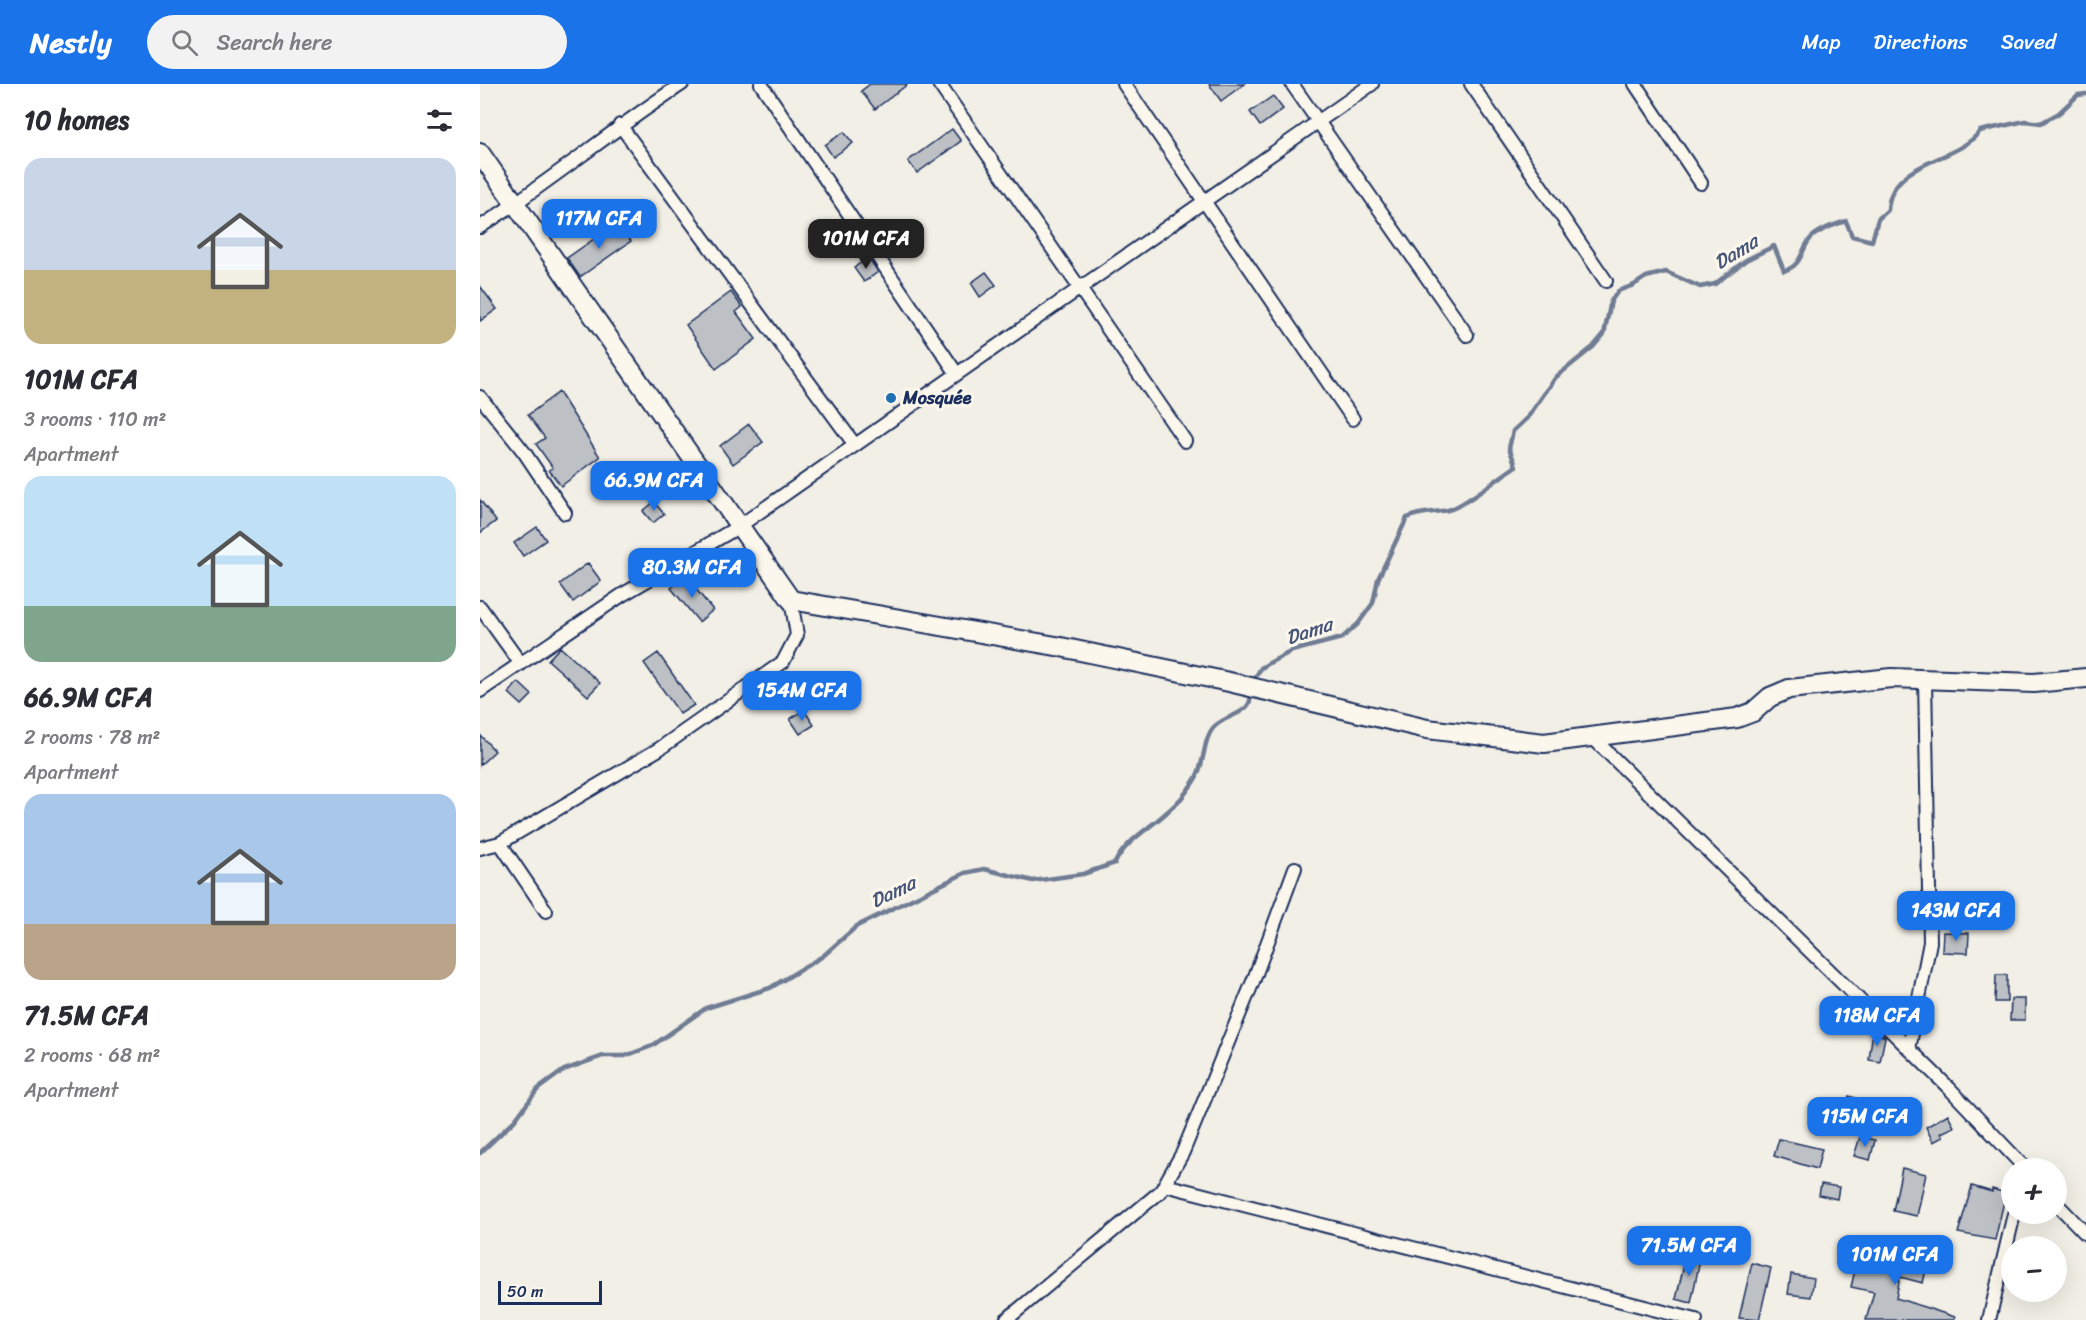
<!DOCTYPE html>
<html lang="en">
<head>
<meta charset="utf-8">
<style>
	body { margin:0; font-family:Sriracha,sans-serif; background:#f2f2f3; color:#2b2b33; height:100vh; display:flex; flex-direction:column; font-size:22px; white-space:nowrap }
	* { box-sizing:border-box; margin:0 }
	p { font-size:20px; color:#7c7c81 }
	.icon { flex:none; width:33px; height:33px; fill:none; stroke:currentColor; stroke-width:2; stroke-linecap:round; stroke-linejoin:round }
	.map { position:relative; flex:1; overflow:hidden }
	.side { display:flex; flex-direction:column; background:#fff; width:480px }
	.side>* { flex:none }
	.fabs { position:absolute; left:1521px; top:1074px; display:grid; gap:12px }
	.fabs a { display:grid; place-items:center; width:66px; height:66px; border-radius:50%; background:#fff; box-shadow:0 6px 24px #0002; font-size:30px }
	.scale { position:absolute; left:18px; bottom:15px; width:104px; box-sizing:border-box; padding-left:6px; border:3px solid #1b2f5e; border-top:0; font-size:16px; line-height:21px; white-space:nowrap; color:#1b2f5e; -webkit-text-stroke:4px #fbf7ec; paint-order:stroke }
	.price { position:absolute; translate:-50% -51px; padding:0 14px; border-radius:12px; background:#1a73e8; color:#fff; font-size:20px; line-height:39px; filter:drop-shadow(0 2px 3px #0008) }
	.price::after { content:''; position:absolute; left:50%; top:36px; width:18px; height:14px; margin-left:-9px; background:inherit; clip-path:polygon(0 0,100% 0,50% 100%) }
	.price.active { background:#222; color:#fff }
	ul { padding:0; list-style:none }
	li { display:grid; align-content:center; gap:12px; height:318px; padding:0 24px }
	li span { display:grid; place-items:center; height:186px; border-radius:18px; color:#555 }
	li>.icon { margin-inline-start:auto }
	span .icon { width:108px; height:108px; fill:#fffc; stroke-width:1 }
	li b { font-size:26px }
	h2 { display:flex; justify-content:space-between; align-items:center; height:72px; padding:0 24px; font-size:26px }
	header { display:flex; align-items:center; gap:36px; box-sizing:border-box; height:84px; padding:0 30px; background:#1a73e8; color:#fff }
	header strong { font-size:28px }
	nav { display:flex; gap:33px; margin-inline-start:auto; font-size:21px }
	.search { width:420px; height:54px; background:#f2f2f3; display:flex; align-items:center; gap:15px; box-sizing:border-box; padding:0 21px; border-radius:33px; color:#7c7c81; font-size:22px }
	main { display:flex; flex:1; min-height:0 }
	.map>svg:first-child { display:block }
	.lines { fill:none; stroke-linecap:round; stroke-linejoin:round }
	.stream { stroke:#707b93; stroke-width:4.5 }
	.building { fill:#bdc0c4; stroke:#1b2f5e; stroke-width:1.5 }
	.street-casing { stroke:#1b2f5e; stroke-width:16 }
	.secondary-casing { stroke:#1b2f5e; stroke-width:22 }
	.street { stroke:#fbf7ec; stroke-width:12 }
	.secondary { stroke:#fbf7ec; stroke-width:18 }
	.poi-dot { fill:#1f6fb2; stroke:#fbf7ec; stroke-width:2 }
	.labels { text-anchor:middle; dominant-baseline:central; stroke-width:6; stroke-linejoin:round; paint-order:stroke }
	.poi-label { font-size:18px; font-weight:bold; fill:#1b2f5e; stroke:#fbf7ec; text-anchor:start }
	.water-label { font-size:20px; font-style:italic; fill:#465579; stroke:#fbf7ec }
</style>
</head>
<body>
<header>
<strong>Nestly</strong>
<div class="search"><svg class="icon" aria-label="search" viewBox="0 0 24 24"><circle cx="10" cy="10" r="6"/><path d="M15 15l6 6"/></svg>Search here</div>
<nav><a>Map</a><a>Directions</a><a>Saved</a></nav>
</header>
<main>
<section class="side">
<h2>10 homes<svg class="icon" aria-label="filters" viewBox="0 0 24 24"><path d="M4 7h16M4 17h16"/><circle cx="9" cy="7" r="2"/><circle cx="15" cy="17" r="2"/></svg></h2>
<ul>
<li><span style="background:linear-gradient(#c9d6e8 60%,#c2b280 0)"><svg class="icon" aria-label="home" viewBox="0 0 24 24"><path d="M3 11l9-7 9 7M6 9v11h12V9"/></svg></span><div><b>101M CFA</b><p>3 rooms · 110 m²</p><p>Apartment</p></div></li>
<li><span style="background:linear-gradient(#bfe0f5 70%,#7fa58c 0)"><svg class="icon" aria-label="home" viewBox="0 0 24 24"><path d="M3 11l9-7 9 7M6 9v11h12V9"/></svg></span><div><b>66.9M CFA</b><p>2 rooms · 78 m²</p><p>Apartment</p></div></li>
<li><span style="background:linear-gradient(#a9c7e8 70%,#b9a48a 0)"><svg class="icon" aria-label="home" viewBox="0 0 24 24"><path d="M3 11l9-7 9 7M6 9v11h12V9"/></svg></span><div><b>71.5M CFA</b><p>2 rooms · 68 m²</p><p>Apartment</p></div></li>
</ul>
</section>
<div class="map">
<svg width="1606" height="1236" viewBox="0 0 1606 1236">
	<rect width="100%" height="100%" fill="#f2efe6"/>
	<filter id="ink" filterUnits="userSpaceOnUse"><feTurbulence type="fractalNoise" baseFrequency=".0167" numOctaves="2"/><feDisplacementMap in="SourceGraphic" scale="12" xChannelSelector="R" yChannelSelector="G"/><feConvolveMatrix kernelMatrix="1 2 1 2 8 2 1 2 1" color-interpolation-filters="sRGB"/></filter>
	<g filter="url(#ink)">
		<g class="lines">
			<!-- stream -->
			<path class="stream" d="M772,599L781,584L791,578L812,567L862,554L878,540L893,519L898,495L927,434C941,427 954,429 968,426C983,423 1021,392 1036,382L1029,364L1033,347L1048,333L1076,293L1113,263L1124,250L1131,217L1138,207L1154,201L1166,193L1186,188L1220,203L1235,200L1266,176L1294,162L1304,187C1324,180 1320,166 1331,154C1340,145 1355,141 1366,137L1372,152L1392,157L1398,135L1408,126C1410,76 1477,79 1500,47L1545,37L1561,39L1579,29L1598,11L1606,10
				M0,1069L35,1036L58,1005L84,986L123,972H145L172,962L226,924L290,904L343,872L377,842L485,789L504,785L553,797L603,790L635,779C645,757 669,745 687,728C697,720 707,708 714,697C726,680 722,654 735,642C749,629 773,631 771,607"/>
		</g>
		<!-- building -->
		<path class="building" d="M390,0H428L395,25L381,7Z
			M729,0H764L741,17Z
			M793,12L803,25L780,42L770,28Z
			M472,45L481,57L437,89L428,77Z
			M364,48L373,59L353,73L345,61Z
			M138,138L151,157L100,193L87,174Z
			M388,173L398,188L384,198L374,184Z
			M506,188L516,201L500,213L491,199Z
			M0,202L17,225L0,237Z
			M251,208L262,223L256,228L276,255L236,285L206,241Z
			M79,308L120,373L81,402L69,386L73,384L56,360L65,354L48,331Z
			M269,340L283,358L253,380L240,362Z
			M188,388L199,398L186,412L176,402Z
			M0,416L16,437L0,449Z
			M174,418L184,430L173,439L163,427Z
			M57,443L66,456L43,472L34,459Z
			M108,479L121,497L93,518L80,500Z
			M205,492L233,526L219,538L191,504Z
			M80,563L120,599L108,612L68,576Z
			M178,569L214,621L200,630L164,579Z
			M38,598L52,611L42,621L29,609Z
			M324,626L334,641L320,650L310,635Z
			M0,651L15,667L0,681Z
			M1463,848L1489,849L1488,869L1462,868Z
			M1516,891H1527V918H1515Z
			M1531,915H1545V936H1530Z
			M1393,947L1405,953L1400,978L1389,976Z
			M1369,1012L1388,1018L1384,1031L1365,1025Z
			M1468,1030L1474,1043L1461,1049L1463,1053L1453,1058L1446,1043Z
			M1380,1053L1395,1056L1390,1076L1374,1072Z
			M1299,1055L1342,1065L1337,1085L1294,1072Z
			M1422,1084L1446,1090L1437,1132L1413,1127Z
			M1341,1100L1359,1103L1357,1115L1339,1111Z
			M1492,1102L1512,1108V1105L1526,1109L1515,1156L1478,1149Z
			M1419,1162L1450,1169L1443,1199L1420,1193L1416,1214L1475,1233L1474,1236H1386L1394,1208L1371,1203L1378,1173L1414,1181Z
			M1222,1166L1211,1219L1196,1215L1206,1172Z
			M1272,1179L1291,1184L1279,1236L1259,1234Z
			M1311,1190L1334,1194L1331,1213L1308,1210Z"/>
		<g class="lines">
			<!-- street casing -->
			<g class="street-casing">
				<path id="street" d="M281,0L477,290
					M459,0L705,357
					M644,0L873,335
					M812,0L987,251
					M991,0L1126,197
					M1155,0L1221,99
					M140,41L375,361
					M0,143C70,98 133,45 202,0
					M0,313L44,368L85,429
					M0,523L41,580
					M0,607L142,511L258,443L892,0
					M1112,653L1469,1004L1545,1084
					M20,759L66,827
					M0,764L20,759L179,665L303,578L317,551L311,516
					M1429,965L1450,858L1445,595
					M685,1101L1216,1236
					M1576,1119L1606,1150
					M526,1236L681,1107L703,1068L774,895L815,784
					M1509,1236L1534,1130"/>
			</g>
			<!-- secondary casing -->
			<g class="secondary-casing">
				<path id="secondary" d="M0,69L311,516L576,562L749,598L947,645L1064,659L1257,634L1273,628L1290,613L1309,605L1411,594L1554,599L1606,594"/>
			</g>
			<!-- street -->
			<use href="#street" class="street"/>
			<!-- secondary -->
			<use href="#secondary" class="secondary"/>
		</g>
	</g>
	<!-- markers -->
	<circle class="poi-dot" cx="411" cy="314" r="6"/>
	<g class="labels">
		<!-- poi labels -->
		<g class="poi-label">
			<text x="423" y="314">Mosquée</text>
		</g>
		<!-- water labels -->
		<g class="water-label">
			<text transform="translate(1256 168) rotate(-32)">Dama</text>
			<text transform="translate(829 547) rotate(-19)">Dama</text>
			<text transform="translate(413 808) rotate(-26)">Dama</text>
		</g>
	</g>
</svg>
<div class="fabs">
<a>+</a>
<a>−</a>
</div>
<div class="scale">50 m</div>
<b class="price" style="left:119px;top:166px">117M CFA</b>
<b class="price active" style="left:386px;top:186px">101M CFA</b>
<b class="price" style="left:174px;top:428px">66.9M CFA</b>
<b class="price" style="left:212px;top:515px">80.3M CFA</b>
<b class="price" style="left:322px;top:638px">154M CFA</b>
<b class="price" style="left:1476px;top:858px">143M CFA</b>
<b class="price" style="left:1397px;top:963px">118M CFA</b>
<b class="price" style="left:1385px;top:1064px">115M CFA</b>
<b class="price" style="left:1209px;top:1193px">71.5M CFA</b>
<b class="price" style="left:1415px;top:1202px">101M CFA</b>
</div>
</main>
</body>
</html>
